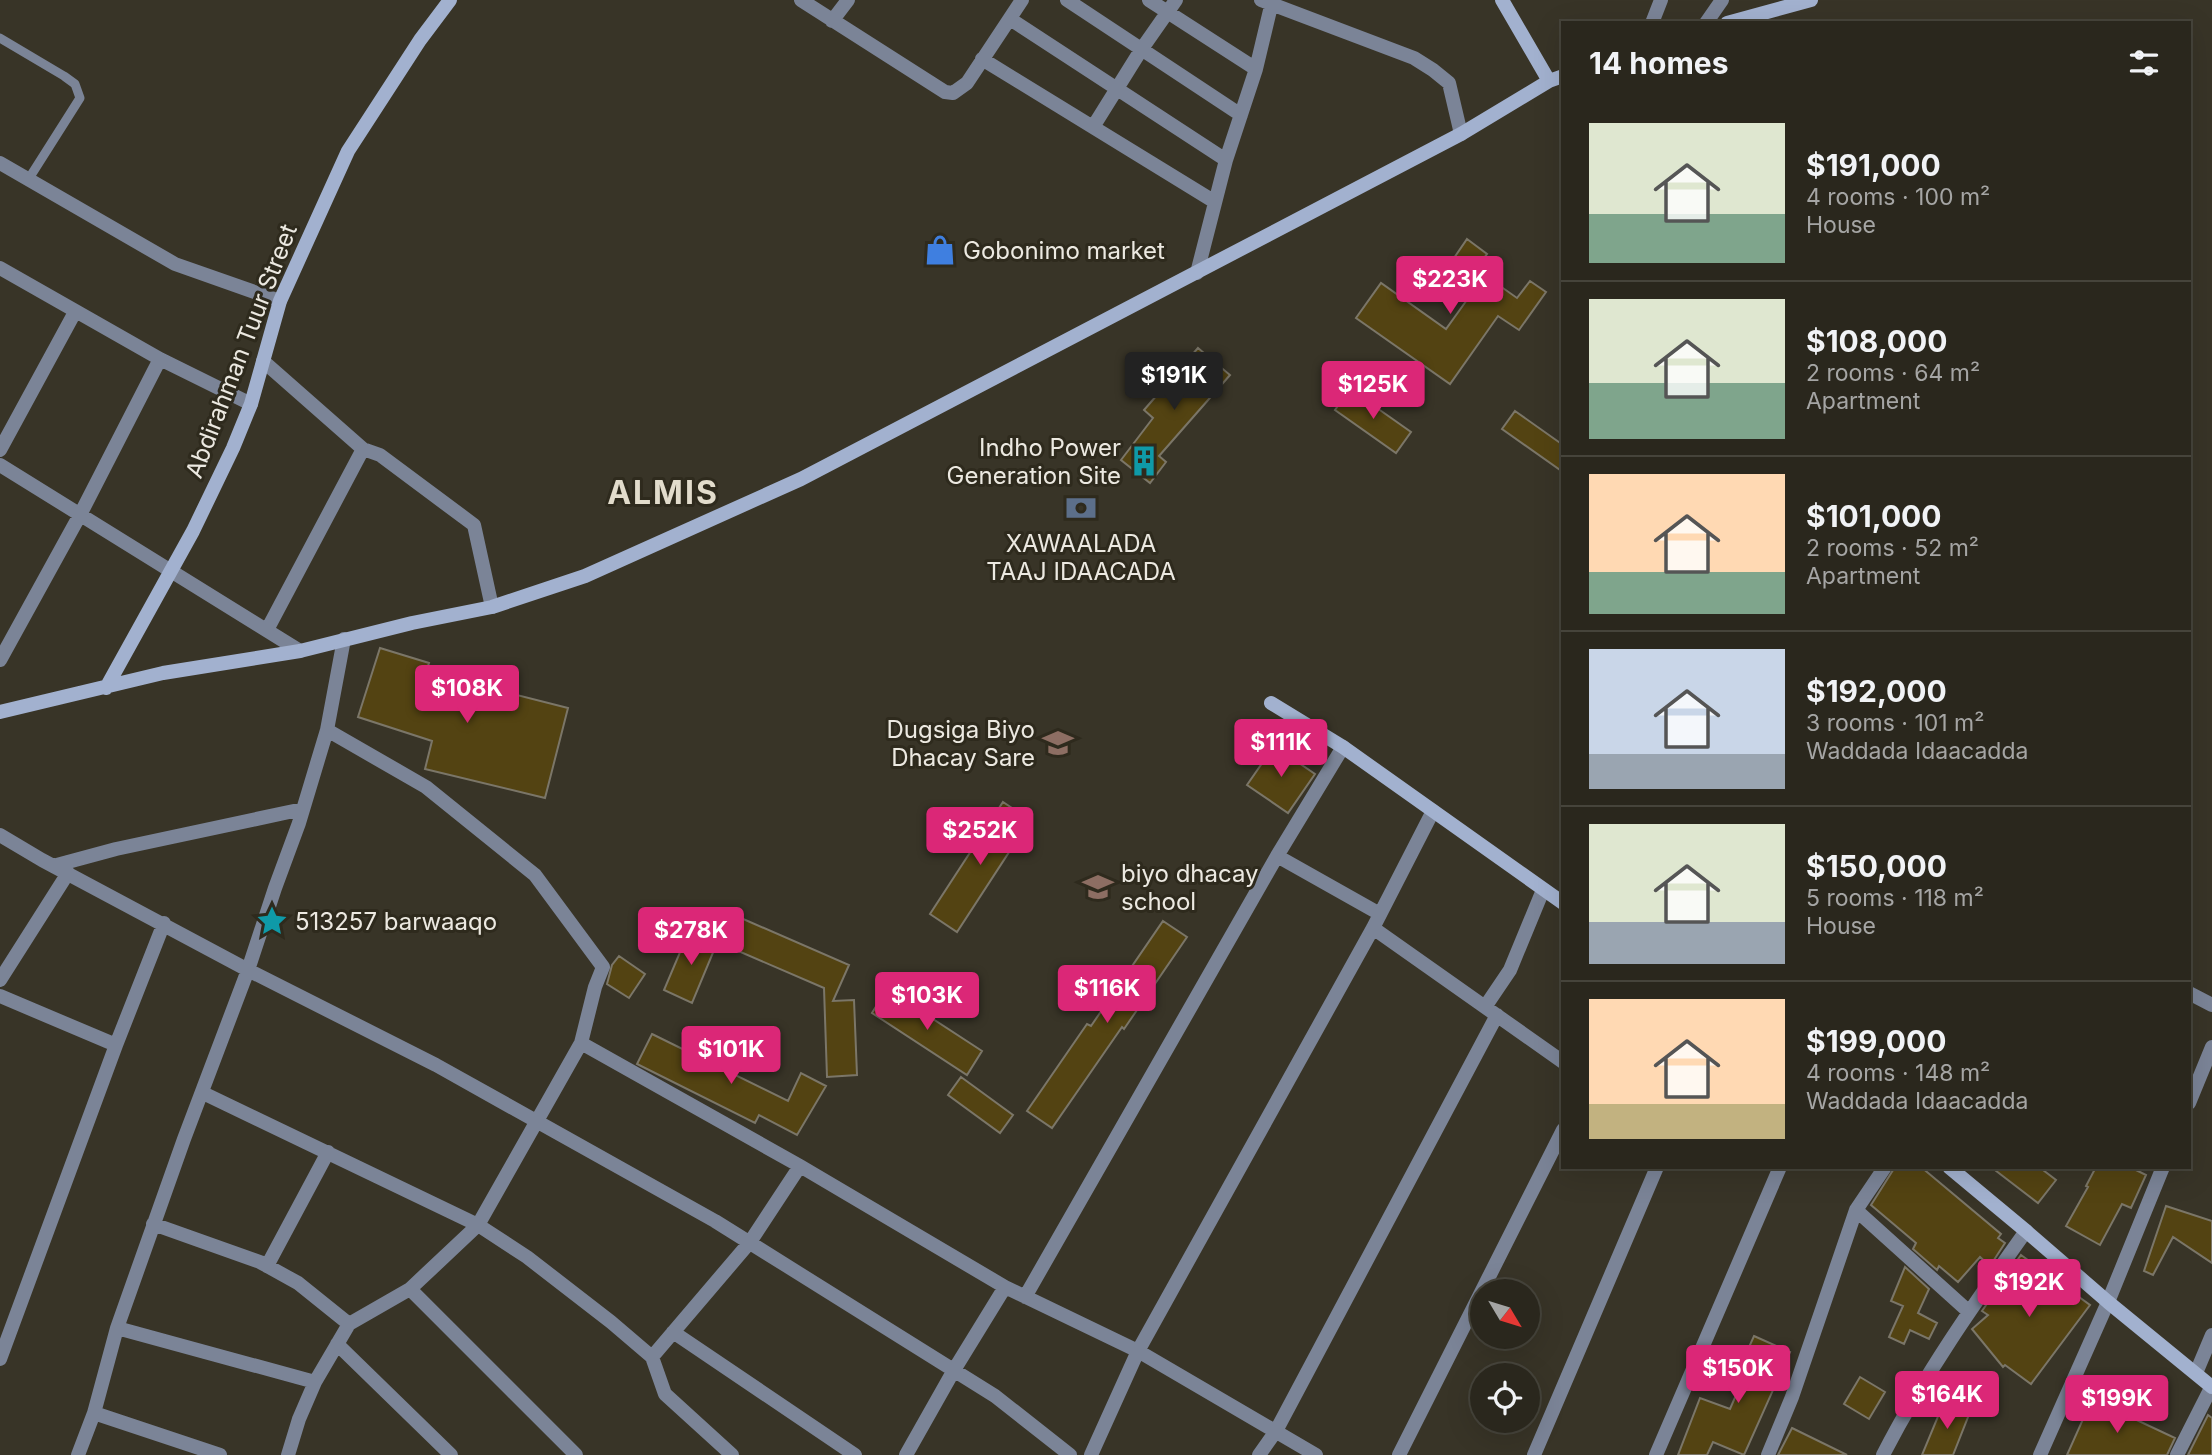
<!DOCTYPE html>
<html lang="en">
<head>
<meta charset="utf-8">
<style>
	body { margin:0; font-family:Inter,sans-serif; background:#322f26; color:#f1f3f6; height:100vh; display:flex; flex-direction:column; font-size:26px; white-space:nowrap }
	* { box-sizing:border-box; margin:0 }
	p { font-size:23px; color:#a5a5a4 }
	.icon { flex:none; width:38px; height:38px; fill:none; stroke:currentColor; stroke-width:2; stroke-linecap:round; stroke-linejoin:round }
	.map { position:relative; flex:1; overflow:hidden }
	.sheet { position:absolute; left:1561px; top:21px; width:630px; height:1148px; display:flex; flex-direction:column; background:#2a271d; border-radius:0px; box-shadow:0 7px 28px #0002,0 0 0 2px #46443b }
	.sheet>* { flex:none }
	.needle { width:46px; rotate:128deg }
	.tools { position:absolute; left:1470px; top:1279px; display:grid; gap:14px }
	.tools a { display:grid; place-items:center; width:70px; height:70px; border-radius:50%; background:#2a271d; box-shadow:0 7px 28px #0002,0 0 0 2px #46443b; font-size:35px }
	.price { position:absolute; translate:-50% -60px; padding:0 16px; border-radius:7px; background:#db2777; color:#fff; font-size:23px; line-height:46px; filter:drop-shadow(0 2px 4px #0008) }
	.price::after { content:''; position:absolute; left:50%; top:42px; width:21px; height:16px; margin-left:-10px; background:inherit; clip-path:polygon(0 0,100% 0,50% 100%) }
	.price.current { background:#222; color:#fff }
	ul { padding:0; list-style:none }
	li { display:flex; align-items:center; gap:21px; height:175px; padding:0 28px }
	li+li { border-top:2px solid #46443b }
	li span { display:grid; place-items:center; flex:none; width:196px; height:140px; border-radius:0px; color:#555 }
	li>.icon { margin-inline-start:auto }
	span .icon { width:84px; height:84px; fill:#fffc; stroke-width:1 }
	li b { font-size:30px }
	h2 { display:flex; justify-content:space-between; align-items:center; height:84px; padding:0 28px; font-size:30px }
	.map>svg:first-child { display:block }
	.building { fill:#534312; stroke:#7b7668; stroke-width:2 }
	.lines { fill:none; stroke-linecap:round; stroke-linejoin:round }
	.lane { stroke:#7b8497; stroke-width:9 }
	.street { stroke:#7b8497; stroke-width:14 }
	.secondary { stroke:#a2b1cf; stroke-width:14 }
	.labels { text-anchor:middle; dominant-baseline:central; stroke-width:6; stroke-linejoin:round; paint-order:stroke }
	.poi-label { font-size:24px; fill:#ece9e1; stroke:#2e2a1d; text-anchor:start }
	.street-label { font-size:24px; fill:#ece9e1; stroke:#2e2a1d }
	.district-label { font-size:32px; font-weight:bold; letter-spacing:2px; fill:#e2dccc; stroke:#2e2a1d }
</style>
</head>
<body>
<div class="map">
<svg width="2212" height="1455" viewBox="0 0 2212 1455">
	<rect width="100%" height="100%" fill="#383427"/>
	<!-- building -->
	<path class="building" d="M1467,239L1487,254L1476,269L1517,298L1530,281L1546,292L1519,330L1498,316L1450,384L1356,318L1381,283L1446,329L1469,297L1441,277Z
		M1198,348L1230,375L1159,456L1166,462L1150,483L1121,460L1153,418L1144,410Z
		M1350,389L1411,432L1396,453L1335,410Z
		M1515,411L1563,445V472L1502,429Z
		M380,648L429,663L426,672L568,708L545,798L425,769L432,741L358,717Z
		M1274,746L1315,774L1288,813L1247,785Z
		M1003,802L1030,820L957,932L930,914Z
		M734,915L849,965L833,1001L854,1000L857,1075L827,1077L824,988L722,944Z
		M1163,921L1187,937L1124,1029L1122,1027L1052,1128L1027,1111L1087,1024L1091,1026Z
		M689,931L717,943L692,1003L664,990Z
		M619,956L645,974L629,998L607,984L612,965Z
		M887,989L982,1051L967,1075L872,1013Z
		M652,1034L788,1101L801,1073L826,1086L797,1135L759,1115L755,1123L637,1064Z
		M961,1077L1013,1115L1000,1133L948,1095Z
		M1895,1167H1921L2001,1234L1998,1238L2005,1243L1990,1266L1980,1257L1958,1282L1939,1266L1937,1270L1913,1249L1916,1243L1871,1205Z
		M1991,1167H2039L2056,1180L2038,1203Z
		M2096,1167H2130L2146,1175L2131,1208L2122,1204L2100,1245L2066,1226L2088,1187L2086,1186Z
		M2166,1206L2212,1221V1263L2173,1237L2153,1275L2144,1271Z
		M2021,1255L2090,1305L2031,1384L2005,1365L2003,1367L1972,1329L1988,1315L1982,1311Z
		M1905,1267L1929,1289L1918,1313L1937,1323L1929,1339L1910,1330L1904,1344L1889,1337L1903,1306L1891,1301Z
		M1754,1336L1790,1352L1744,1455L1713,1442L1707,1455H1678L1700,1398L1730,1409L1747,1370L1740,1367Z
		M1860,1377L1885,1392L1869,1419L1844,1404Z
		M2092,1399L2175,1438L2167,1455H2067Z
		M1944,1402L1970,1412L1953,1455H1922Z
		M2208,1415L2212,1418V1455H2188Z
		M1792,1428L1847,1455H1778Z"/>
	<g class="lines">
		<!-- lane -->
		<path class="lane" d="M0,38L64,76L75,84L80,98L28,180"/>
		<!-- street -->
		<path class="street" d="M801,0L945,92L953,93L967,83L1022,0
			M1067,0L1241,115
			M1149,0L1256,69
			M1261,0L1414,58L1433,70L1449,83L1461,134
			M1010,19L1226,160
			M832,21L848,0
			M1652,23L1661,0
			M1706,23L1722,0
			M982,59L1215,202
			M1093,127L1141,50L1176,0
			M0,163L175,264L280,301
			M0,268L160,359L251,404
			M1197,273L1226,160L1256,69L1271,6
			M263,361L363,449L380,455L474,525L492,607
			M0,450L75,312
			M0,465L300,651
			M267,630L363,449
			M0,660L81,513L160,359
			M0,835L42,860L248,970L436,1065L715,1221L995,1396L1070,1455
			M1277,856L1380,914
			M53,866L116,849L303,809
			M1373,928L1563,1062
			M0,980L68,873
			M2189,993L2212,1005
			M0,996L116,1045
			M1485,1007L1510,970L1543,890
			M581,1043L800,1166L1005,1287L1138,1351L1316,1455
			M203,1093L478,1225L527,1257L611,1322L652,1357L665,1394L732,1455
			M2189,1103L2212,1047
			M1856,1210L1968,1311
			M153,1224L260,1262L298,1283L349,1324
			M267,1266L328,1152
			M410,1289L576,1455
			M1025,1297L1277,856L1343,747
			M117,1328L315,1382
			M673,1332L855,1455
			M337,1344L451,1455
			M652,1357L750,1242L800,1166
			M0,1359L116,1045L164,923
			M2196,1373L2212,1335
			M94,1413L220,1455
			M78,1455L94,1413L117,1328L184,1139L248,970L275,888L299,823L327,730L344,639
			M288,1455L299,1419L315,1382L349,1324L410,1289L478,1225L581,1043L595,987L603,967L535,875L426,787L327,730
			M906,1455L954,1370L1005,1287
			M1091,1455L1138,1351L1373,928L1433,811
			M1259,1455L1276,1431L1497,1015
			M1399,1455L1563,1130
			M1534,1455L1657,1167
			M1656,1455L1780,1167
			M1768,1455L1792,1397L1856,1210L1885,1167
			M1883,1455C1924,1375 1974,1304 2026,1231
			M2040,1455L2108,1302L2163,1167
			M2177,1455L2212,1386"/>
		<!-- secondary -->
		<path class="secondary" d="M1502,0L1549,81
			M1727,23L1811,0
			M106,688L193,531L233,448L251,404L280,301L348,151L420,40L450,0
			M1271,703L1343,747L1563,903
			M0,712L163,673L300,651L412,623L492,607L585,576L801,479L1461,134L1549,81L1563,76
			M1949,1167L2026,1231L2108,1302L2212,1387"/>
	</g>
	<!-- icons -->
	<defs>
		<g id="shop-bare" transform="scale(2.415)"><path d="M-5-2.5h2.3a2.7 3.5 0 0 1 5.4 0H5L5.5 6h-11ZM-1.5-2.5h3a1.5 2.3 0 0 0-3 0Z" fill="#3f7fe0" stroke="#2e2a1d" stroke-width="2.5" paint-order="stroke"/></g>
		<g id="building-bare" transform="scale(2.415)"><path d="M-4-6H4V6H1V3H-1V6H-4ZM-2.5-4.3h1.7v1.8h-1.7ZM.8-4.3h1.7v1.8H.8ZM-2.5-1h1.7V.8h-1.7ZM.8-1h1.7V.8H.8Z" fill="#0f9aa8" stroke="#2e2a1d" stroke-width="2.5" paint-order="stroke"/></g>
		<g id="bank-bare" transform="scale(2.415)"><path d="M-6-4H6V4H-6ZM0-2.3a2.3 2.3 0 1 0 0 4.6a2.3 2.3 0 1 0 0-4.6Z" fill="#5c6f8a" stroke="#2e2a1d" stroke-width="2.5" paint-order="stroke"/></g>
		<g id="school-bare" transform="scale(2.415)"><path d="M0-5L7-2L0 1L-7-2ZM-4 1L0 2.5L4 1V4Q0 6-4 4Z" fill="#8d6e63" stroke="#2e2a1d" stroke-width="2.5" paint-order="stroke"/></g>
		<g id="sight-bare" transform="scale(2.415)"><path d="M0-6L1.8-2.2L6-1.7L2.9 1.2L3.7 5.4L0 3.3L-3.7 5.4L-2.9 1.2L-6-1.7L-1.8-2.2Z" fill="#0f9aa8" stroke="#2e2a1d" stroke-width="2.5" paint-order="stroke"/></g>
	</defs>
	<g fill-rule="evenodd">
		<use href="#shop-bare" x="940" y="250"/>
		<use href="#building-bare" x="1144" y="461"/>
		<use href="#bank-bare" x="1081" y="508"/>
		<use href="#school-bare" x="1058" y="743"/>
		<use href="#school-bare" x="1098" y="887"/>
		<use href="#sight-bare" x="272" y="921"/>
	</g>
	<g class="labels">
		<!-- poi labels -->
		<g class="poi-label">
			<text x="963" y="250">Gobonimo market</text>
			<text x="1121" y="447" text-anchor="end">Indho Power<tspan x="1121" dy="28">Generation Site</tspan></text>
			<text x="1081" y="543" text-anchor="middle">XAWAALADA<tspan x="1081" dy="28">TAAJ IDAACADA</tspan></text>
			<text x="1035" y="729" text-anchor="end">Dugsiga Biyo<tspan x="1035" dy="28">Dhacay Sare</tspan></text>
			<text x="1121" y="873">biyo dhacay<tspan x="1121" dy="28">school</tspan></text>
			<text x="295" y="921">513257 barwaaqo</text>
		</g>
		<!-- street labels -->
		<g class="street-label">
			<text transform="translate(241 351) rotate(-69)">Abdirahman Tuur Street</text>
		</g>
		<!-- district labels -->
		<g class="district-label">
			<text x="663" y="492">ALMIS</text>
		</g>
	</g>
</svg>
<div class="tools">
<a><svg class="needle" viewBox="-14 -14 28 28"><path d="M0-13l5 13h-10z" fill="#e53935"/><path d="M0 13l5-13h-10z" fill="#a5a5a4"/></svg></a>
<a><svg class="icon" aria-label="locate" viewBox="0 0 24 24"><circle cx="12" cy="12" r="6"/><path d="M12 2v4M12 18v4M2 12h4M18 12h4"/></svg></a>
</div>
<b class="price" style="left:1450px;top:316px">$223K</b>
<b class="price current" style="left:1174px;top:412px">$191K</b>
<b class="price" style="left:1373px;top:421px">$125K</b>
<b class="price" style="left:467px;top:725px">$108K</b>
<b class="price" style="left:1281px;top:779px">$111K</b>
<b class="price" style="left:980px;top:867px">$252K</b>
<b class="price" style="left:691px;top:967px">$278K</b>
<b class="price" style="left:1107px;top:1025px">$116K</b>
<b class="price" style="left:927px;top:1032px">$103K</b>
<b class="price" style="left:731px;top:1086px">$101K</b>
<b class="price" style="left:2029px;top:1319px">$192K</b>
<b class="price" style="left:1738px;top:1405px">$150K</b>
<b class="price" style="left:1947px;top:1431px">$164K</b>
<b class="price" style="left:2117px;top:1435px">$199K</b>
<section class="sheet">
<h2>14 homes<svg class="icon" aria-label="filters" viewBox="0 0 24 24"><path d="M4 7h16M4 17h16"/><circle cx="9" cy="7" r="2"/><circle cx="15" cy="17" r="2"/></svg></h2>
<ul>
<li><span style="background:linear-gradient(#dfe7d0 65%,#7fa58c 0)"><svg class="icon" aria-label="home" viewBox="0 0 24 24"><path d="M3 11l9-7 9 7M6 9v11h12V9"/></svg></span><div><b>$191,000</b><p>4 rooms · 100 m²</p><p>House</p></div></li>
<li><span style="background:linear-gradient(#dfe7d0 60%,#7fa58c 0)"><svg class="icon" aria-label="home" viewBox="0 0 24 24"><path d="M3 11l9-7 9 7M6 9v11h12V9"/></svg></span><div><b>$108,000</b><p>2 rooms · 64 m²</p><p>Apartment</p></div></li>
<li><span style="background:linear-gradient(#ffd9b3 70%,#7fa58c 0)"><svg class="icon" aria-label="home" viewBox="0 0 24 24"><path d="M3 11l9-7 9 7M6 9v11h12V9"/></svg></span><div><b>$101,000</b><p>2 rooms · 52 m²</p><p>Apartment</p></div></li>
<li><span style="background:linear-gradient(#c9d6e8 75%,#9aa5b1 0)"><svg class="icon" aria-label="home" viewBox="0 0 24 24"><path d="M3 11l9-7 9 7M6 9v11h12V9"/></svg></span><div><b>$192,000</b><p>3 rooms · 101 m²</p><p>Waddada Idaacadda</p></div></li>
<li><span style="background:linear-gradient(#dfe7d0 70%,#9aa5b1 0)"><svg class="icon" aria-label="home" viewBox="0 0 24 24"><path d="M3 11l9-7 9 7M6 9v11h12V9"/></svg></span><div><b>$150,000</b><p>5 rooms · 118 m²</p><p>House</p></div></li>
<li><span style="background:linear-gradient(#ffd9b3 75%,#c2b280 0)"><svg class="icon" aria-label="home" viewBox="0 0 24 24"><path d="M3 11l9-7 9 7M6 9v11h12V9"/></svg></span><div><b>$199,000</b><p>4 rooms · 148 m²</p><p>Waddada Idaacadda</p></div></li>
</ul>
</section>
</div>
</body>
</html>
